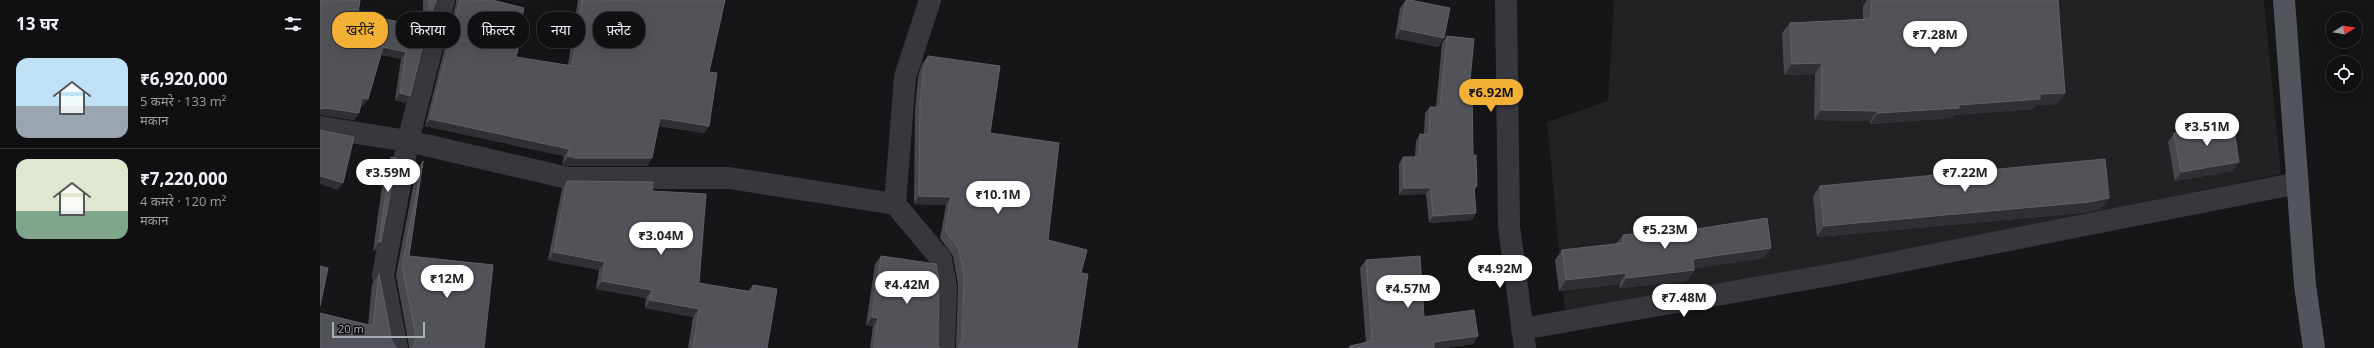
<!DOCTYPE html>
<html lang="hi">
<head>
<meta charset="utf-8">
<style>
	body { margin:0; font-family:"Open Sans","Noto Sans Devanagari",sans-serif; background:#19191b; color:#f1f3f6; height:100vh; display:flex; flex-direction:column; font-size:15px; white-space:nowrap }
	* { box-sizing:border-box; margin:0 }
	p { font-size:13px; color:#9c9d9f }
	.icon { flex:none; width:22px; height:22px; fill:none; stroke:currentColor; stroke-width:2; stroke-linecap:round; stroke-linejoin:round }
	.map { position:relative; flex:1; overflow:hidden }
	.sheet { display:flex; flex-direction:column; background:#101012; width:320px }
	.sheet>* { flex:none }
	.hud { position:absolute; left:12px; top:12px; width:380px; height:36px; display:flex; gap:8px }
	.needle { width:26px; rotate:79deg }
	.buttons { position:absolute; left:2006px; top:12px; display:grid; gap:8px }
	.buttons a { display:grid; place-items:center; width:36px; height:36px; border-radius:50%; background:#101012; box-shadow:0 4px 16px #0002,0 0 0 1px #303032; font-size:20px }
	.scale { position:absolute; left:12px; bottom:10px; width:93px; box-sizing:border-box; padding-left:4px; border:2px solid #a8adb8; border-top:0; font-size:11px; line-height:14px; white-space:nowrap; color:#a8adb8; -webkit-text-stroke:3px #111113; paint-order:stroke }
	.price { position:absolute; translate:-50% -34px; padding:0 9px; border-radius:14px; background:#fff; color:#222; font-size:13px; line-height:26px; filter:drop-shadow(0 1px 2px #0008) }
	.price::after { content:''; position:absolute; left:50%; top:24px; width:12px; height:9px; margin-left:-6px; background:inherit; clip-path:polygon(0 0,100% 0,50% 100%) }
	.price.on { background:#f2b134; color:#111 }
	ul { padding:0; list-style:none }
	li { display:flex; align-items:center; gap:12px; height:100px; padding:0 16px }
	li+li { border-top:1px solid #303032 }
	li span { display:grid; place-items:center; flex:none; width:112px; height:80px; border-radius:12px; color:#555 }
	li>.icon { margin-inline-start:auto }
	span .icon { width:48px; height:48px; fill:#fffc; stroke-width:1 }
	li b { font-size:17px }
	h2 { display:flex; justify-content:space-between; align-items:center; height:48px; padding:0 16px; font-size:17px }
	.chip { padding:0 14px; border-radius:16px; background:#101012; box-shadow:0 4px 16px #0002,0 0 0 1px #303032; font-size:14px; line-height:36px }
	.chip.on { background:#f2b134; color:#111 }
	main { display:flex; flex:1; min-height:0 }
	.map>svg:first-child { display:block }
	.built { fill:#222225 }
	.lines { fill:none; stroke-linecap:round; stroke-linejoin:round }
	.minor { stroke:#37383d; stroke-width:22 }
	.major { stroke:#53555c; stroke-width:22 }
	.wall { fill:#47494d }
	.shaded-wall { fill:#2f3033 }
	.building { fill:#525359; stroke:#5f6168 }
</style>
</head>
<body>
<main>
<section class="sheet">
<h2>13 घर<svg class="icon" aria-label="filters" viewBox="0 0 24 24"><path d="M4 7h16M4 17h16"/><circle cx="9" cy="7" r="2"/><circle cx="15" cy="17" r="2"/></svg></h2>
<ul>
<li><span style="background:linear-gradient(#bfe0f5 60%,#9aa5b1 0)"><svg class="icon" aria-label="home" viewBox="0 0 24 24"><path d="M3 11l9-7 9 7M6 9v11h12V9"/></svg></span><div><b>₹6,920,000</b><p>5 कमरे · 133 m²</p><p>मकान</p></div></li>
<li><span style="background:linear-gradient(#dfe7d0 65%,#7fa58c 0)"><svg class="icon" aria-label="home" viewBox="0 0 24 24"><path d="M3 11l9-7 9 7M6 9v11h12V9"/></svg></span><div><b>₹7,220,000</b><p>4 कमरे · 120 m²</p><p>मकान</p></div></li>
</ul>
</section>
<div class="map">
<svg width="2054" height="348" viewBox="0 0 2054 348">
	<rect width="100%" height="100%" fill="#161618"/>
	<!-- built -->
	<path class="built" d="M1294,0H1944L1961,174L1246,323L1227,122L1288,101Z"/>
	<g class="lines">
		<!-- minor -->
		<path class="minor" d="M1186,0L1189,226L1205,348
			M0,127L88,141L248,178H409L575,204L621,259L626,287L624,348
			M575,204L585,77L610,0
			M1202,329L1521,273L1978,183
			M77,348L63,275L88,141L124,0"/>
		<!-- major -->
		<path class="major" d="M1964,0L1985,285L1994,348"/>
	</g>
	<!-- wall -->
	<path class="wall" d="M103,0H116L109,22L105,28L90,96L85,103L75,100L81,59L61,55L48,99L43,106H41L39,113L34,120L2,115L38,13L103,27Z
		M136,0H172L198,33L196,57L248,65L258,0H405L389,72V126L384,133L339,126L327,166H249L242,164L244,156L105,126L136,3Z
		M1086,0L1124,38L1118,47L1075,38L1080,8Z
		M1547,0H1738L1745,93L1737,104L1716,105L1713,109L1634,115L1632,118L1550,124V121L1494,120L1495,74L1464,75L1462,33L1470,23L1543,19V6Z
		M1127,36L1149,90L1153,155L1157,186L1154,190L1152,220L1109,223L1106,194L1079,195V164L1083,157H1095L1096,141L1100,134H1104L1105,113L1110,107H1116L1122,43Z
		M608,56L670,133L728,240L761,273L757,348H636L638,285L633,256L620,238L626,205L594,204L595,110L598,77L602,64Z
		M1854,133L1913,171L1855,181L1848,142Z
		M71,157L61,242L55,251H53L65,166Z
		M103,161L89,256L164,348H89V346L76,275L96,171Z
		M247,181L332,191L379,283L428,291L433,285L447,348H368L373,317L325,308L326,298L276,289L279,270L228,260L242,189Z
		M1500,186L1789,198L1781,209L1761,213L1497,237L1493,196Z
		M1370,230L1451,248L1444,258L1374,268V270L1367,281L1300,288L1299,284L1239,291L1235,260L1242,250L1296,244L1303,235Z
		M561,256L618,346L620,348H550L553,326L546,325L555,264Z
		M1046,260L1104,317L1153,344L1124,348H1028L1030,346L1046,343L1040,268Z
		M59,274L72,341L75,347L48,325L52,284Z"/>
	<!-- shaded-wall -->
	<path class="shaded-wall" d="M1081,29L1124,38L1118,47L1075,38Z
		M63,47L86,52L81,59L58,54Z
		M1502,63L1495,74L1464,75L1472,64Z
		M80,93L90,96L85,103L75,100Z
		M1745,93L1737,104L1716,105L1713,109L1634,115L1632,118L1550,124L1558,113L1639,105L1720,94Z
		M42,98L48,99L43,106L37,105Z
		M6,108L39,113L34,120L0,115V109Z
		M1501,110L1557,111L1550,121L1494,120Z
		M340,118L389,126L384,133L335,125Z
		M110,119L249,149L244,156L105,126Z
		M248,156L332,158L327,166H249L242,164Z
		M1919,162L1913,171L1855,181L1861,172Z
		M0,176L23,183L18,190L0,184Z
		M1084,188H1111L1106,194L1079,195Z
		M599,196L631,197L626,205L594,204Z
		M1789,198L1781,209L1761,213L1497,237L1504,226Z
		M1156,213L1152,220L1109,223L1113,216Z
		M59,242H61L55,251H53Z
		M1451,248L1444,258L1366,270L1373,259Z
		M234,252L285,262L279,270L228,260Z
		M1374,270L1367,281L1300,288L1307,278Z
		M1306,273L1299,284L1239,291L1246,280Z
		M282,281L332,290L326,298L276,289Z
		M330,300L379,309L373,317L325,308Z
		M552,317L558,318L553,326L546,325Z
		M1158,336L1153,344L1124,348H1110L1114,342Z"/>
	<!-- building -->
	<path class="building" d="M0,0H40L38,13L107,28L90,96L80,93L86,52L63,47L48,99L42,98L39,113L6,108L0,109Z
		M109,0H116L109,22Z
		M140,0H172L204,8L198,33L202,34L196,57L252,66L262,0H405L389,72L397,73L389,126L340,118L332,158H255L248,156L249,149L110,119Z
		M1086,0H1090L1130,8L1124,38L1081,29Z
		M1551,0H1738L1745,93L1720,94V99L1639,105V108L1558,113L1557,111L1501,110L1502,63L1472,64L1470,23L1551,19Z
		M1127,36L1154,39L1149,90H1152L1153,155H1156L1157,186H1154L1156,213L1113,216L1111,188H1084L1083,157H1099L1100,134L1109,135L1110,107H1120Z
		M608,56L680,66L670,133L739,143L728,240L767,250L761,273L768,274L757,348H638L642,341L644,277L639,249L625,230L631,197L599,196L600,102L604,69Z
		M1913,123L1919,162L1861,172L1854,133Z
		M0,130L34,137L23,183L0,176Z
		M71,157L77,158L61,242H59Z
		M1785,159L1789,198L1769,202L1504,226L1500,186Z
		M103,161L89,256L173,265L164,348H92L95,343L96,336L82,265Z
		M247,181L333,182L332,191L386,194L379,283L432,292L433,285L457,289L447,348H373L379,309L330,300L332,290L282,281L285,262L234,252Z
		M1447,218L1451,248L1373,259L1374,270L1307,278L1306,273L1246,280L1242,250L1304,243L1303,235L1370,227V230Z
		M561,256L616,264L619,280L618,346L620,348H554L558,318L552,317Z
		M1100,256L1104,317L1154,310L1158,336L1114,342V348H1030V346L1052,341L1046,260Z
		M0,266L8,268L0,306Z
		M59,274L72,341L75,347L77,348H0V313L53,326Z"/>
</svg>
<div class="buttons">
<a><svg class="needle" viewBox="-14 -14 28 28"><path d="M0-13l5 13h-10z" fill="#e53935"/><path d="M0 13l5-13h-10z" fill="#9c9d9f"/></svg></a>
<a><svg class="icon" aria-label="locate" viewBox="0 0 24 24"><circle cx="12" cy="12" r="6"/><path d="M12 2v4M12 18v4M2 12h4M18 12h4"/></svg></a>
</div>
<div class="scale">20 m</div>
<b class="price" style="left:1615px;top:55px">₹7.28M</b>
<b class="price on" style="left:1171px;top:113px">₹6.92M</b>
<b class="price" style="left:1887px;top:147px">₹3.51M</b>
<b class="price" style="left:68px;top:193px">₹3.59M</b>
<b class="price" style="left:1645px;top:193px">₹7.22M</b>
<b class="price" style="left:678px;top:215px">₹10.1M</b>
<b class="price" style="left:1345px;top:250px">₹5.23M</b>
<b class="price" style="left:341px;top:256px">₹3.04M</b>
<b class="price" style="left:1180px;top:289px">₹4.92M</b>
<b class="price" style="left:127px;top:299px">₹12M</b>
<b class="price" style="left:587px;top:305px">₹4.42M</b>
<b class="price" style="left:1088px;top:309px">₹4.57M</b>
<b class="price" style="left:1364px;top:318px">₹7.48M</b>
<div class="hud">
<a class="chip on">खरीदें</a>
<a class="chip">किराया</a>
<a class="chip">फ़िल्टर</a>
<a class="chip">नया</a>
<a class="chip">फ़्लैट</a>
</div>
</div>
</main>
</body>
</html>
